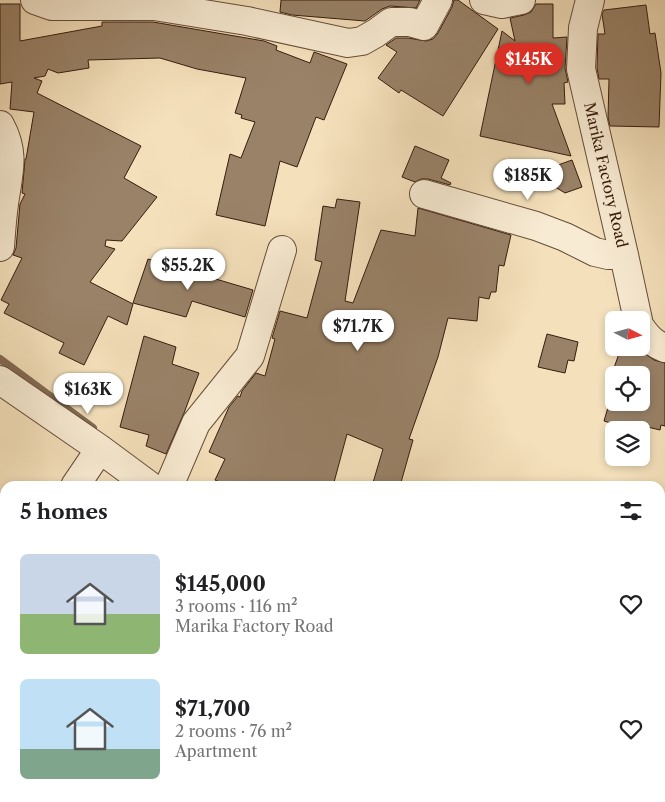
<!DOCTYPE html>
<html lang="en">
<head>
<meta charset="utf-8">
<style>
	body { margin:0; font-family:"Libre Caslon Text",serif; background:#f2f2f2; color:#202124; height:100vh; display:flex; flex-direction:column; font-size:19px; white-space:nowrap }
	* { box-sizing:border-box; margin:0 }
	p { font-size:16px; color:#757577 }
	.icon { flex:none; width:28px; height:28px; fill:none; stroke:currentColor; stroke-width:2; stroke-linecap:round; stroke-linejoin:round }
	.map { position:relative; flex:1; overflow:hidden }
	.sheet { position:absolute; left:0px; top:481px; width:665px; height:321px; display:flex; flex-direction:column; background:#fff; border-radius:15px 15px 0 0; box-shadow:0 2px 8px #0003 }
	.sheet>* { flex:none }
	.needle { width:32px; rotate:96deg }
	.buttons { position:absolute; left:605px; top:311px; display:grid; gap:10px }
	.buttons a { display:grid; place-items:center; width:45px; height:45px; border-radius:8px; background:#fff; box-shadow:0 2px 8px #0003; font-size:25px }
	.price { position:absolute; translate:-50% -42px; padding:0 11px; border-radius:18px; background:#fff; color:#222; font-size:16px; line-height:32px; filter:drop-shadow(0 1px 2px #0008) }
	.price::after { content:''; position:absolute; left:50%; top:30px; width:15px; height:11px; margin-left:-8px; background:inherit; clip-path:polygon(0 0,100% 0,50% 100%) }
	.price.current { background:#d93025; color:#fff }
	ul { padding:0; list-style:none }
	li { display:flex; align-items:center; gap:15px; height:125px; padding:0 20px }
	li span { display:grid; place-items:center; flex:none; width:140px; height:100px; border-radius:8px; color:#555 }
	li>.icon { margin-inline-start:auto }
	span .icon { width:60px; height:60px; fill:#fffc; stroke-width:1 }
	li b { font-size:21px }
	h2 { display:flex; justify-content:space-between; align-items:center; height:60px; padding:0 20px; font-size:21px }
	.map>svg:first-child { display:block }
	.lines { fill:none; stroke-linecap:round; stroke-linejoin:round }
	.stream { stroke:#826952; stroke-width:8 }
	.building { fill:#998268; stroke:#371c0e }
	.minor-casing { stroke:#664d39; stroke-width:30 }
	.minor { stroke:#f8ebd3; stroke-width:28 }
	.labels { text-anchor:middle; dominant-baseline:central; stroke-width:4; stroke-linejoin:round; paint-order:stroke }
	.street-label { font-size:15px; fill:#371c0e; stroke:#f8ebd3 }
</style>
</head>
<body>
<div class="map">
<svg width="665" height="802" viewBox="0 0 665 802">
	<rect width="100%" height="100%" fill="#f4e0bb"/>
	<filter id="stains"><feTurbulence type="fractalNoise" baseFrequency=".004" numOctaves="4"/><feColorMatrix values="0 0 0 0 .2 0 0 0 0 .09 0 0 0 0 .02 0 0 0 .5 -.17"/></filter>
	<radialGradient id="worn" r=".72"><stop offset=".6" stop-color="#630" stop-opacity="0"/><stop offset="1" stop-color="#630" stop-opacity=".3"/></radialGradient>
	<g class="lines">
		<!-- stream -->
		<path class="stream" d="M0,359L93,428
			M597,798L606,802
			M644,798L650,802"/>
	</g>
	<!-- building -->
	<path class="building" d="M281,0H420L416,8L390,6L382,9L365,21L292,15L280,12Z
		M454,0H458L498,29L443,116L401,90L399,93L378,78L397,52L386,45L396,38H408L426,41L433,39L438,33L452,7Z
		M0,4H20V41L102,26V22H153L264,41L277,46L276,50L310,63L314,52L347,64L324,120L316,117L297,167L280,161L265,226L216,215L230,154L241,158L255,122L241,118L242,115L235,113L246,78L197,69L160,58L88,60L89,68L58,73L48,69L45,76L34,78L42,81L37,93L141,146L124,178L157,197L122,241L106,240L105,246L115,249L90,282L133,304L127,325L108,316L84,365L59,353L64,343L4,313L9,304L1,300L22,258L13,255L16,248L20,204L25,194L22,193L25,159H26L34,112L10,109L12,82L0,84Z
		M536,4H553V38L567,37L565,68L568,82L564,83L565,104H552L571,156L480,136L502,31L515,41L510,18L524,15L531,12Z
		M646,5L650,34L655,33L661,73L659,127L610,126L608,118L609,79H599L597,68L598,34H605L602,14L604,10Z
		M415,146L449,160L441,178L451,183L450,185L428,179H421L415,182L402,177Z
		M572,160L582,187L565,193L552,185L547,169Z
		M337,199L360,202L345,301L353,303L381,230L415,236L418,208L511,235L504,266L499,265L496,292H491L489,299L479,297L477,321L448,318L438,357L409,439L413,440L400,486H372L383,449L347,434L333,486H228L215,480L225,459L209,452L229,407L238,396L240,397L242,391L256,373L265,376L275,339L272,338L280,311L307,318L322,262L315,260L323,206L335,208Z
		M148,259L253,290L245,317L192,301L186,317L133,303Z
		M547,334L578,342L574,361L568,360L565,373L538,367Z
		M144,336L176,347L172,364L199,373L184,413L166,454L146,446L149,435L120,427Z
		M621,348H630L640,350L654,360L665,363V426L661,425L660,430L631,423L630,429L604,421L614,387V402H641V375H614V384L609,382Z"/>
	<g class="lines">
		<!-- minor casing -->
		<g class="minor-casing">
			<path id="minor" d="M35,0L52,6H154L247,21L348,43L362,41L376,33L391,22H410L424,26L438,0
				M484,0L502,4L521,0
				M590,0L583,28L581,69L624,255L638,320
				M0,125C16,154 8,174 4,204C2,218 1,233 0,247
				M424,194L536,226L565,237L595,252L608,255H624
				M641,328C648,338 654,344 665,348
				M0,380L100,449L150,486
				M75,486L100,449
				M169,486L196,423L250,356L282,250
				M0,783L5,745
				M616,798L625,802
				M456,802V798"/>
		</g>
		<!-- minor -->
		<use href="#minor" class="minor"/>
	</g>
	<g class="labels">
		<!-- street labels -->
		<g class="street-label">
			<text transform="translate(606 175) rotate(77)">Marika Factory Road</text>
		</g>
	</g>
	<rect width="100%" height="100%" filter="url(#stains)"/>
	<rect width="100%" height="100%" fill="url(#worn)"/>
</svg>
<div class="buttons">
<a><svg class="needle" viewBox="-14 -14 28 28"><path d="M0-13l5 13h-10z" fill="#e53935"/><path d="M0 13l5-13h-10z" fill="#757577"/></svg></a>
<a><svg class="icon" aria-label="locate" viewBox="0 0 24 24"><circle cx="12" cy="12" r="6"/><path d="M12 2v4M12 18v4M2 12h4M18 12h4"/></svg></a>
<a><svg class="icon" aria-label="layers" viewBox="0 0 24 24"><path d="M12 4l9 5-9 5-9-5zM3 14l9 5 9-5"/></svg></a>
</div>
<b class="price current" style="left:529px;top:85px">$145K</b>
<b class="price" style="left:528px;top:201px">$185K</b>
<b class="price" style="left:188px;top:291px">$55.2K</b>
<b class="price" style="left:358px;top:352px">$71.7K</b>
<b class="price" style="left:88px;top:415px">$163K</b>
<section class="sheet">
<h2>5 homes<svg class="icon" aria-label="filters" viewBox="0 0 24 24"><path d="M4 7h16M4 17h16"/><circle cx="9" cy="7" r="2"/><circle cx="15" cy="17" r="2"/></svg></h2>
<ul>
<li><span style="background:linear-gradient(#c9d6e8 60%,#8fb573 0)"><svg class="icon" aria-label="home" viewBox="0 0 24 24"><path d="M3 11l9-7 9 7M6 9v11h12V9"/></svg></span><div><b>$145,000</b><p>3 rooms · 116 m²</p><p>Marika Factory Road</p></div><svg class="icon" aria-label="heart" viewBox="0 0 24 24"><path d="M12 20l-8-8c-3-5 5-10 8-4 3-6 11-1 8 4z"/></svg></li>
<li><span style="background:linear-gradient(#bfe0f5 70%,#7fa58c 0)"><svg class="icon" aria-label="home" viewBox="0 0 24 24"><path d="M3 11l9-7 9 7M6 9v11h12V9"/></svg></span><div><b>$71,700</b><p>2 rooms · 76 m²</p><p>Apartment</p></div><svg class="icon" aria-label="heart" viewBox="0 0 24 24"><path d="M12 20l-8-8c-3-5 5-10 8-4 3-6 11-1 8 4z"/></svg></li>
</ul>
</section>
</div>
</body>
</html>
